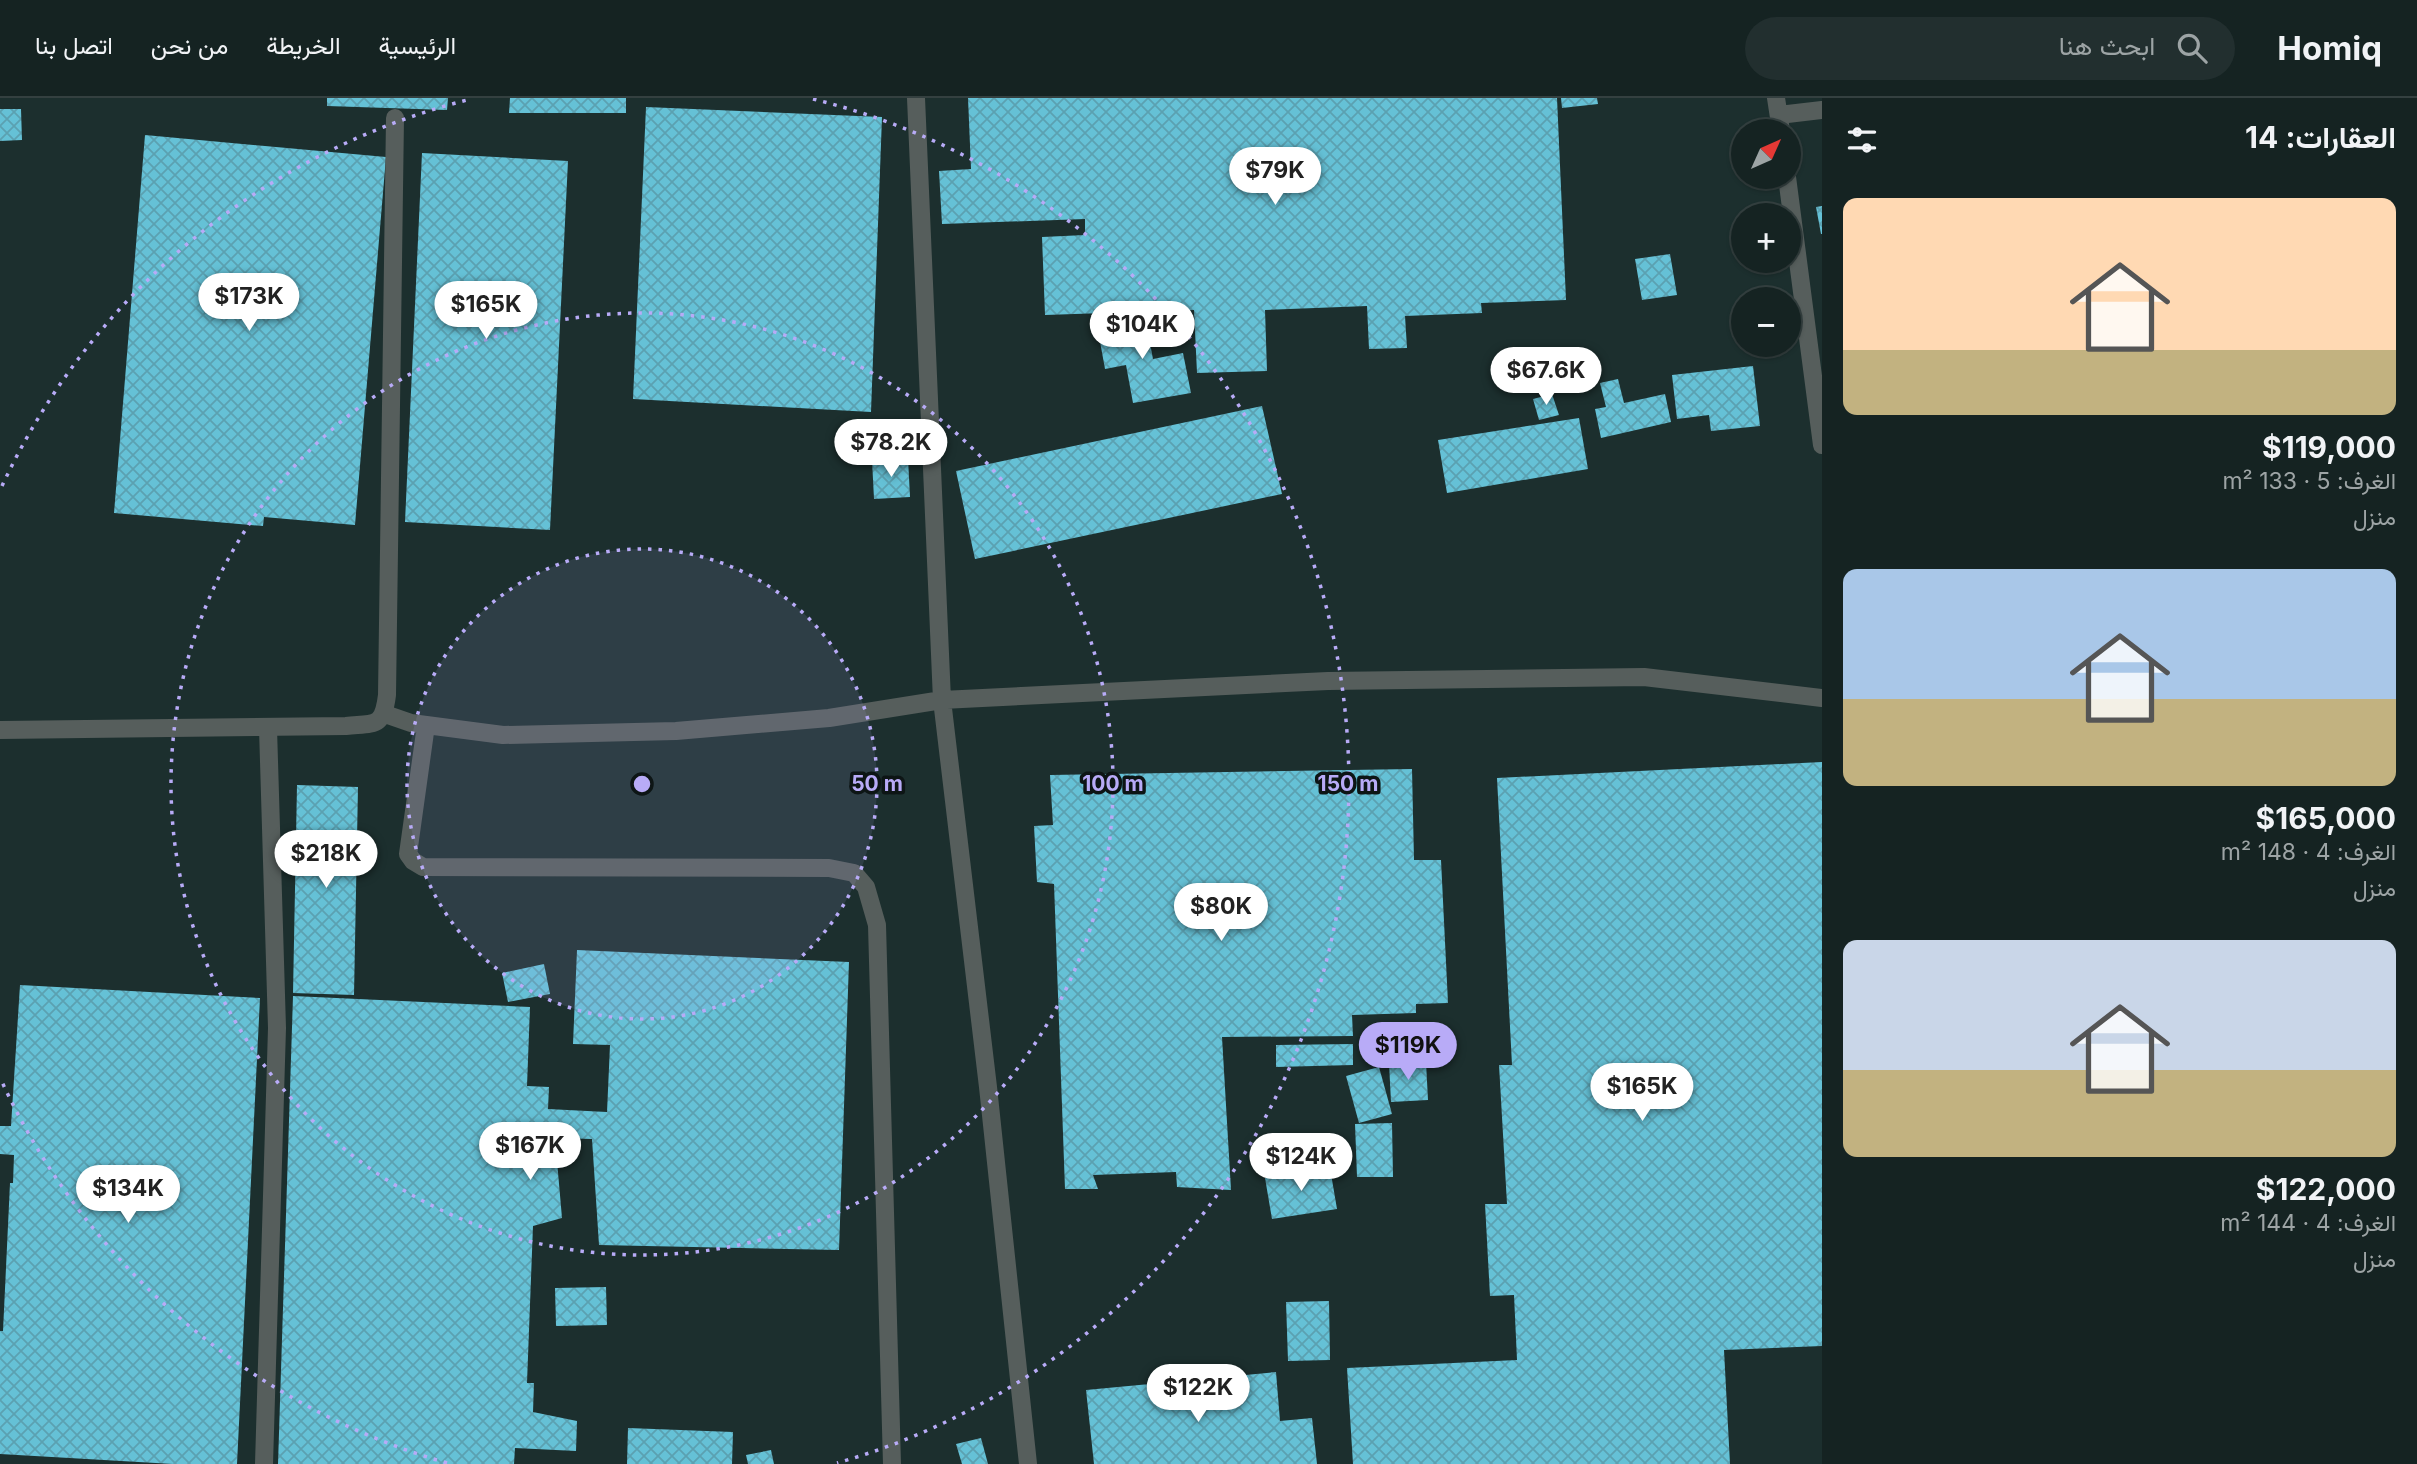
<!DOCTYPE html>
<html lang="ar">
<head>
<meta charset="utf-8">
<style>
	body { margin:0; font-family:Inter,Vazirmatn,sans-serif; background:#222f2f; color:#f1f3f6; direction:rtl; height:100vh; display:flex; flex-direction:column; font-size:26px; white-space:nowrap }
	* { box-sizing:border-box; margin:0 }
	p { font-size:23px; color:#9da4a5 }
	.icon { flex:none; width:38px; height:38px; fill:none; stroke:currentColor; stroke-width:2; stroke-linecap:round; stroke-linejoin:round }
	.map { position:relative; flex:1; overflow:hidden; direction:ltr }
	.details { display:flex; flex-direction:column; background:#152322; width:595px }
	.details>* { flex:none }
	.needle { width:46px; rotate:45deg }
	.tools { position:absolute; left:1731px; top:21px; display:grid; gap:14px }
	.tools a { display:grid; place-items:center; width:70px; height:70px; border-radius:50%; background:#152322; box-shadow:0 2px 5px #0004,0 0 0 2px #344040; font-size:35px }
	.price { position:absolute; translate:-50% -60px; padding:0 16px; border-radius:24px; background:#fff; color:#222; font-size:23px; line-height:46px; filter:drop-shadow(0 2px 4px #0008) }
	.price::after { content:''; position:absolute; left:50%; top:42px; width:21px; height:16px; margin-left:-10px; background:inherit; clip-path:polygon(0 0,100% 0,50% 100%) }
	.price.selected { background:#b8abf7; color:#111 }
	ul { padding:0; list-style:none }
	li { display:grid; align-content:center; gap:14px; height:371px; padding:0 21px }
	li span { display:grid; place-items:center; height:217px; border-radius:14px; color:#555 }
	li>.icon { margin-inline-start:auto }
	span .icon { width:126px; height:126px; fill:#fffc; stroke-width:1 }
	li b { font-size:30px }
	h2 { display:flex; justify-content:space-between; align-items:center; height:84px; padding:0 21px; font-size:30px }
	header { display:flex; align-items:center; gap:42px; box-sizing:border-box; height:98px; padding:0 35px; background:#152322; border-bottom:2px solid #344040 }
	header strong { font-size:33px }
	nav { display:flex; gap:38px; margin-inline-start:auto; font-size:24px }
	.search { width:490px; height:63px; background:#222f2f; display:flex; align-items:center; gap:18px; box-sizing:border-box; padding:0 24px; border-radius:38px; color:#9da4a5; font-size:26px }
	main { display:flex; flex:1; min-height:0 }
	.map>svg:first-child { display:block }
	.building { fill:url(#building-cross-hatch) }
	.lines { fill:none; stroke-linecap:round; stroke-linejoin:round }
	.service { stroke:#565e5c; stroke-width:18 }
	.ring { fill:none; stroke:#b8abf7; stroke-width:3.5; stroke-dasharray:3.5 7 }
	.centre { fill:#b8abf7; stroke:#0d1515; stroke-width:3.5 }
	.ring-label { font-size:21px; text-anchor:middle; font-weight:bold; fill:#b8abf7; stroke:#0d1515; stroke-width:7; stroke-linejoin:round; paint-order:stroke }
</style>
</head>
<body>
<header>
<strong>Homiq</strong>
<div class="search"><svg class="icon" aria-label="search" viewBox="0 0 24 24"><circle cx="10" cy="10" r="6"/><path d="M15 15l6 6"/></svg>ابحث هنا</div>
<nav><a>الرئيسية</a><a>الخريطة</a><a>من نحن</a><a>اتصل بنا</a></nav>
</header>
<main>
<section class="details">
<h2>العقارات: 14<svg class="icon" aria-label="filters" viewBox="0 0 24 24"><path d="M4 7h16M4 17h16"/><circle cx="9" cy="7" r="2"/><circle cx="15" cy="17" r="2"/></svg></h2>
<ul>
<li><span style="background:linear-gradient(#ffd9b3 70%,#c2b280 0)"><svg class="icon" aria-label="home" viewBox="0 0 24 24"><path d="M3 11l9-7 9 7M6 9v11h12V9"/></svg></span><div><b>$119,000</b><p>الغرف: 5 · 133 m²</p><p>منزل</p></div></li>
<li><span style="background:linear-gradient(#a9c7e8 60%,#c2b280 0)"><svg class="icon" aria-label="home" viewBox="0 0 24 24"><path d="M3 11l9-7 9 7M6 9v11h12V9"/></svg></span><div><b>$165,000</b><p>الغرف: 4 · 148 m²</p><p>منزل</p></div></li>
<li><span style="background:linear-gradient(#c9d6e8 60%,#c2b280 0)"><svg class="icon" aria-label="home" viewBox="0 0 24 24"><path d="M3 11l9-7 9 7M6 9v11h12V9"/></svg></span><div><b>$122,000</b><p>الغرف: 4 · 144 m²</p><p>منزل</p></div></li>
</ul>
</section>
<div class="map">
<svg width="1822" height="1366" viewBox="0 0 1822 1366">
	<defs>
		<pattern id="building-cross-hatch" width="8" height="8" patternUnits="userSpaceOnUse" patternTransform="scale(1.75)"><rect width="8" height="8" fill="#65c1d6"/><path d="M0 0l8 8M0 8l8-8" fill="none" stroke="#5ba1b1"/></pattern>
	</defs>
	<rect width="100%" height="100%" fill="#1c2f2e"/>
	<!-- building -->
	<path class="building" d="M327,0H448L447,12L327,8Z
		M510,0H626V15H509Z
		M968,0H1557L1566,202L1481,205L1482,215L1405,218L1407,250L1369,251L1367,208L1265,212L1267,273L1197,275L1194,212L1045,217L1042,139L1085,137V121L942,126L939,73L971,71Z
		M1561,0H1597L1598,6L1562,10Z
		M646,9L882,19L871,314L633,301Z
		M0,11H21L22,42L0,43Z
		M145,37L386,59L355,427L264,419L263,428L114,415Z
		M422,55L568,63L550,432L405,424Z
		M1822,108V136H1821L1816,109Z
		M1670,156L1677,197L1642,202L1635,161Z
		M1145,219L1153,261L1183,255L1191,295L1133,305L1126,267L1105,271L1097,227Z
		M1753,268L1760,328L1711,333L1709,317L1677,321L1672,277Z
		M1618,281L1624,305L1665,296L1671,324L1601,340L1595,311L1606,309L1600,285Z
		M1552,296L1559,317L1539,322L1533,301Z
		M1262,308L1282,396L975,461L956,373Z
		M1579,320L1588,371L1447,395L1438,342Z
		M908,360L910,399L874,401L872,362Z
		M1822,664V1248L1724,1252L1730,1366H1353L1347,1270L1517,1262L1514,1197L1490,1198L1485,1106H1507L1499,967H1512L1497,680Z
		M1412,671L1414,762H1441L1448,905L1416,906V915L1352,917L1353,938L1222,939L1231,1092L1177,1089L1176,1074L1093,1077L1098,1091H1065L1054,786L1037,784L1034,728L1053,727L1050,677Z
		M297,687L358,689L354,897L293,895Z
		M577,852L849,864L839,1152L599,1147L592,1041L555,1040L562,1120L533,1128L527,1285H534L533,1314L577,1323L576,1353L515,1350L514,1366H278L293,898L530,909L527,988L549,989L548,1011L607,1014L610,947L573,946Z
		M544,866L550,896L508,904L502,875Z
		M20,887L260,900L237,1366H173L0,1356V1233H3L10,1085H13L14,1057L0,1056V1028H11Z
		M1353,946V967L1276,969V947Z
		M1426,964L1428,1002L1391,1004L1389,965Z
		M1379,969L1392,1016L1359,1025L1346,978Z
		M1392,1025L1393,1079H1357L1355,1026Z
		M1330,1070L1337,1111L1272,1121L1265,1080Z
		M606,1189L607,1227L556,1228L555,1190Z
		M1329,1203L1330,1262L1288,1263L1286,1204Z
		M1276,1274L1280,1323L1312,1320L1317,1366H1094L1086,1292Z
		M628,1330L733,1334L732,1366H627Z
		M981,1340L988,1366H962L956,1346Z
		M771,1352L774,1366H748L746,1357Z"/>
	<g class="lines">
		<!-- service -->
		<path class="service" d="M916,0L942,602L988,989L1028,1366
			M1776,0L1781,33
			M1779,17L1822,12
			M1787,79L1822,347
			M385,616L411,625L503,637L676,633L829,620L942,602L1328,583L1644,579L1822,600
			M426,627L408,756L413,763L423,769L829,770L854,775L866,789L877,827L892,1366
			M0,632L346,628C375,625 383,630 387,597L395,20
			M264,1366L277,930L268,630"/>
	</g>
	<!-- distance rings -->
	<circle cx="642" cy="686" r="235" fill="#b8abf7" fill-opacity=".12"/>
	<g class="ring">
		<circle cx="642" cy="686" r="235"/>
		<circle cx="642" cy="686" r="471"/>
		<path d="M447 1365A706 706 0 0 1 2 984M2 388A706 706 0 0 1 471 1M813 1A706 706 0 0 1 837 1365"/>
	</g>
	<circle cx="642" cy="686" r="10" class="centre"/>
	<g class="ring-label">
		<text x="877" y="693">50 m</text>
		<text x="1113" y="693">100 m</text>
		<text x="1348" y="693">150 m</text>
	</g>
</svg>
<div class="tools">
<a><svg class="needle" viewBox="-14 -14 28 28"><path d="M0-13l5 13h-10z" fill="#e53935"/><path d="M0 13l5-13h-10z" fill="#9da4a5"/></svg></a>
<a>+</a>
<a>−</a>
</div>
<b class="price" style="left:1275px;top:109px">$79K</b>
<b class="price" style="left:249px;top:235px">$173K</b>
<b class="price" style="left:486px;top:243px">$165K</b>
<b class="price" style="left:1142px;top:263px">$104K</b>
<b class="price" style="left:1546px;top:309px">$67.6K</b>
<b class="price" style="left:891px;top:381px">$78.2K</b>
<b class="price" style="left:326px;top:792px">$218K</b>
<b class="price" style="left:1221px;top:845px">$80K</b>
<b class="price selected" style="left:1408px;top:984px">$119K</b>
<b class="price" style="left:1642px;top:1025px">$165K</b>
<b class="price" style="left:530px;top:1084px">$167K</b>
<b class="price" style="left:1301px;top:1095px">$124K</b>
<b class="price" style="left:128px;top:1127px">$134K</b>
<b class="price" style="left:1198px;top:1326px">$122K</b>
</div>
</main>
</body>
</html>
